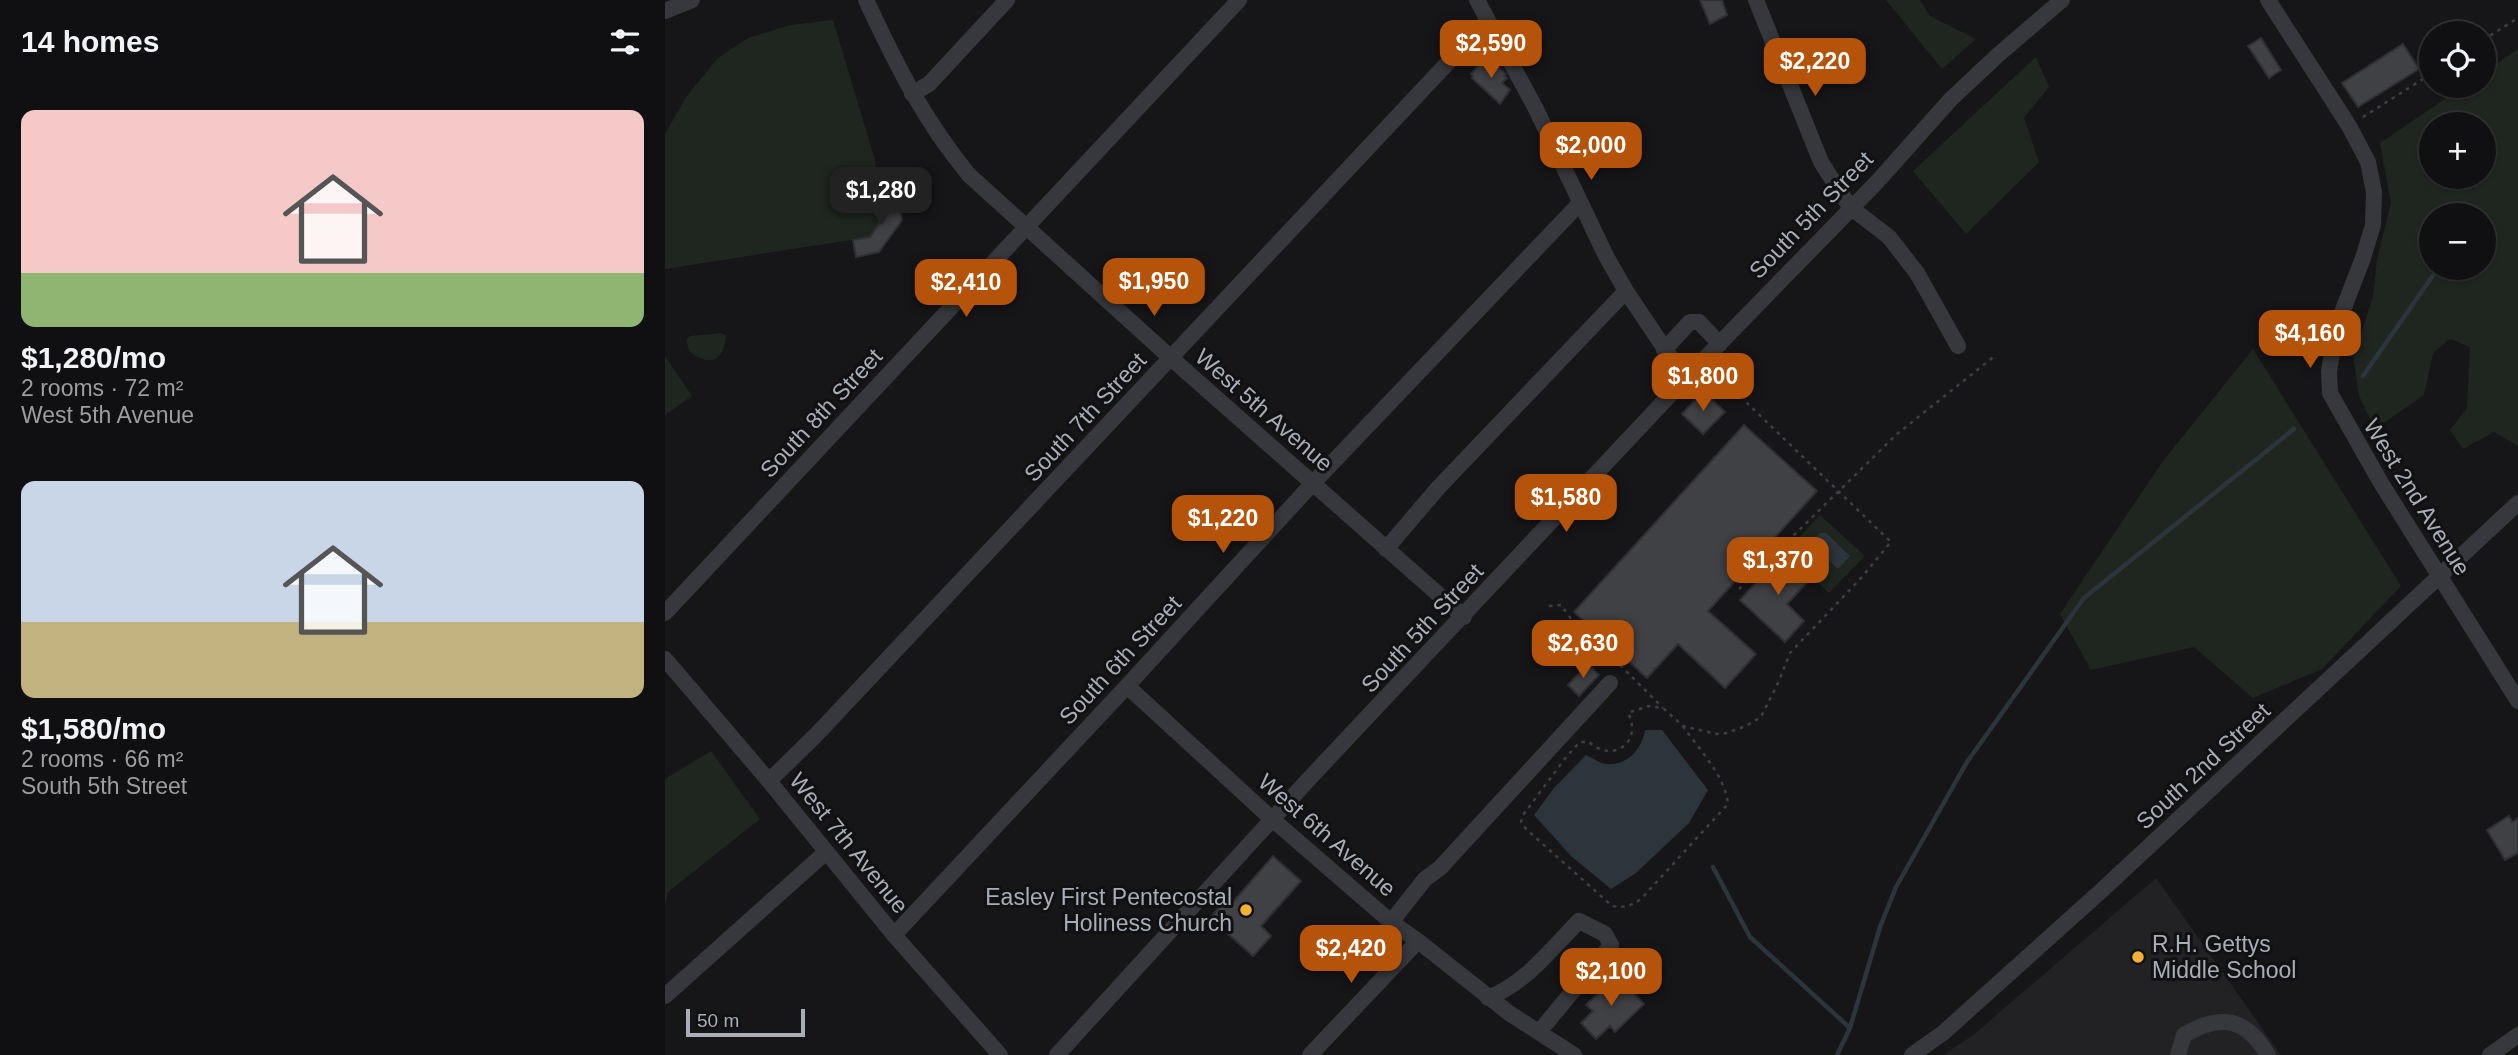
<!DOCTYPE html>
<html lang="en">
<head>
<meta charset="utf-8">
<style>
	body { margin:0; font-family:Helvetica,sans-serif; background:#19191b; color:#f1f3f6; height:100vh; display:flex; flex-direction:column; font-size:26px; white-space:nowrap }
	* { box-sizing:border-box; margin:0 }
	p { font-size:23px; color:#9c9d9f }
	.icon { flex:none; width:38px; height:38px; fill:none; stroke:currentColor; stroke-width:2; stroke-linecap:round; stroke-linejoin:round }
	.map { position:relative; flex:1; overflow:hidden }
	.details { display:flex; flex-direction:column; background:#101012; width:665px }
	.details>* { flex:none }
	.buttons { position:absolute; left:1754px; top:21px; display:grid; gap:14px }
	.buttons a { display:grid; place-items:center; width:77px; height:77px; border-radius:50%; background:#101012; box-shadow:0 2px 5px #0004,0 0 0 2px #303032; font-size:35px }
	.scale { position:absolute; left:21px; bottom:18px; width:119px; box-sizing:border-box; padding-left:7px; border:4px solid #a8adb8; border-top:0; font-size:19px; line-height:24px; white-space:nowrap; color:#a8adb8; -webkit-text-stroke:5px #111113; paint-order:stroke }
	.price { position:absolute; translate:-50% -60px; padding:0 16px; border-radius:14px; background:#b45309; color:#fff; font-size:23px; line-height:46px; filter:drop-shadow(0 2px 4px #0008) }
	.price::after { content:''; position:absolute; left:50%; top:42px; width:21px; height:16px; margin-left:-10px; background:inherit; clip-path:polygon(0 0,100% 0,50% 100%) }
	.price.on { background:#222; color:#fff }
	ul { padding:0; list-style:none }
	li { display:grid; align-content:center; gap:14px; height:371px; padding:0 21px }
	li span { display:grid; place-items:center; height:217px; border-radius:14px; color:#555 }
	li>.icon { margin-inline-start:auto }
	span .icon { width:126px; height:126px; fill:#fffc; stroke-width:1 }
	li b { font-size:30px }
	h2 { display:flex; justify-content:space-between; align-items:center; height:84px; padding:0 21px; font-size:30px }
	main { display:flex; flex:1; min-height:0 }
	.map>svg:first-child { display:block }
	.built { fill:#222225 }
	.green { fill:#1e261f; fill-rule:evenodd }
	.water { fill:#2c353c }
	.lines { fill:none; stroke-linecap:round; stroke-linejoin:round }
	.stream { stroke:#2c353c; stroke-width:4.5 }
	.building { fill:#404145; stroke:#303034; stroke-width:2 }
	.path { stroke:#3d3f44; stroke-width:2.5; stroke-dasharray:3.5 5; stroke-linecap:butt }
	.minor { stroke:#37383d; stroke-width:16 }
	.poi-dot { fill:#f2b134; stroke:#111113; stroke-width:2.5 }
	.labels { text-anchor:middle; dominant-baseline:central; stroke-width:6; stroke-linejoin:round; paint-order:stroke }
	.street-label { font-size:23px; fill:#a8adb8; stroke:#111113 }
	.poi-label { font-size:23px; fill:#a8adb8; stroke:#111113; text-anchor:end }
</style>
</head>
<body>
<main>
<section class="details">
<h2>14 homes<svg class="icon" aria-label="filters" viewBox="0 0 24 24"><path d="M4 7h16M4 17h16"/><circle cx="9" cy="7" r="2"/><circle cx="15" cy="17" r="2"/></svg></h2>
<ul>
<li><span style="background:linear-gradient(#f6c9c9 75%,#8fb573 0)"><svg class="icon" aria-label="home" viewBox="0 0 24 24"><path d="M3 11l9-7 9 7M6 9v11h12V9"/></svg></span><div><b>$1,280/mo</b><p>2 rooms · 72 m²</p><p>West 5th Avenue</p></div></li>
<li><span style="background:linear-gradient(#c9d6e8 65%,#c2b280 0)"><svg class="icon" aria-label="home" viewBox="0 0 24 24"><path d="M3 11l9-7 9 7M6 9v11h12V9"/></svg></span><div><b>$1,580/mo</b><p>2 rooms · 66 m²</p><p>South 5th Street</p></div></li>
</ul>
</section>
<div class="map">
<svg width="1853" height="1055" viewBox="0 0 1853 1055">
	<rect width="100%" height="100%" fill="#161618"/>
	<!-- built -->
	<path class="built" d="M1491,878L1616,1055H1278L1307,1036Z"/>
	<!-- green -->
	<path class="green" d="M1221,0H1255L1265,16L1311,39L1277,69Z
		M168,20L210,160L219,216L205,237L0,269V134L21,97L53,58L83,38L125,25Z
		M1853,49V446L1829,432L1798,449L1785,430L1802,408L1805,347L1785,339L1768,353L1759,395L1710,429L1694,396L1688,356L1708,297L1712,259L1726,203L1715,143L1799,86H1818V73ZM1766,124H1818V177H1766ZM1766,215H1818V268H1766Z
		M1371,57L1384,87L1359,118L1374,162L1301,234L1248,171Z
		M57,333L61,336C59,362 44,367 24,351L21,339L25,336Z
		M1588,349L1736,586L1657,669L1588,698L1529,647L1426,670L1395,614L1498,461Z
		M0,356L27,396L0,415Z
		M1155,515L1200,556L1164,593L1120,552Z
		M46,751L95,819L3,892L0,906V779Z"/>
	<!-- water -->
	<path class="water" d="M1155,533H1161L1185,556L1173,569L1148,546V539Z
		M980,730H997L1043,790L1024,823L971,873L946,889L906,856L869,815L889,788L921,755C926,757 932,761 936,763C959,769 977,751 980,730Z"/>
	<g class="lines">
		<!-- stream -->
		<path class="stream" d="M1698,376L1773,268
			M1048,867L1085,937L1185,1028
			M1172,1055L1185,1028L1215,927L1231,887L1302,762L1419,598L1629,429"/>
	</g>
	<!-- building -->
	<path class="building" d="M1035,0H1057L1062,15L1045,24Z
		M1596,38L1616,70L1604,78L1583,46Z
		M1738,44L1754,69L1693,107L1677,83Z
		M820,58L823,61L824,59L841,74L839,76L842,78L837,83L845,90L835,104L807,78L808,76L806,74Z
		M231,191L237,220L214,252L191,257L188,240L205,237L219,216L215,194Z
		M1038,391L1060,412L1038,434L1017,414Z
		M1079,425L1152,491L1043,611L1091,654L1060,688L1013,644L982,678L909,612Z
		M1118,553L1146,578L1122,604L1139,621L1120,642L1075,600Z
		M923,664L934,675L914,696L903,685Z
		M1844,816L1847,822L1853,818V853L1840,860L1822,830Z
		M608,856L636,881L596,926L606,936L588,956L545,918L563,897L568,902Z
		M952,975L979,1004L950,1032L945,1026L931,1039L916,1023L928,1011L921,1005Z"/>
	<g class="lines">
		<!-- path -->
		<path class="path" d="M1818,40L1853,18
			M1698,117L1766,74
			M1074,589L1232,434L1331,355
			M884,606L896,605L912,627L915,640L933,643L998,708
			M1018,726C1034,750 1060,775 1063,804L976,899C966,906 959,908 947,906L861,829L856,822L858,815L902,756L915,742H924C948,764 978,742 963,713L983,706L998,708L1018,726L1051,734L1062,733L1081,726L1096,717L1113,683L1125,653L1196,578L1226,542L1081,402"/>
		<!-- minor -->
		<path class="minor" d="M201,0C232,66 258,119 304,175L506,358L799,617
			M812,0L871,109L941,256L961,291L1020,379
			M1091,0L1156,162L1185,207L1224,237L1252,273L1293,346
			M1603,0L1684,126L1703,162L1709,192L1708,225L1698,258L1671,328L1664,371L1665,393L1716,483L1853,701
			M0,11L27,0
			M247,94L264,84L342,0
			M999,350L1025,322H1034L1055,344
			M721,549L773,488L961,291
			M0,613L574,0
			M0,659L104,781L229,935L335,1055
			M462,686L607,819L726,922L753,941L844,1013L909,1055
			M104,781L152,734L823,20
			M726,922L760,879L775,868L945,683
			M229,935L462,686L648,483L915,203
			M0,996L160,853
			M823,998C861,983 886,949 914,921L940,934L946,945L874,1032
			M392,1055L642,781L1020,379L1212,182L1286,99L1333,55L1397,0
			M645,1055L753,941
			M1247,1055L1278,1033L1436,891L1853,503
			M1513,1055L1519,1035C1556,1013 1581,1018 1603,1055
			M1825,1055L1853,1035"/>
	</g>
	<!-- markers -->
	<g class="poi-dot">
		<circle cx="581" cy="910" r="7"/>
		<circle cx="1473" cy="957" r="7"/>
	</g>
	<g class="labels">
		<!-- street labels -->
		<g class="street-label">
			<text transform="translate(1146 215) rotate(-46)">South 5th Street</text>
			<text transform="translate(599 410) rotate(41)">West 5th Avenue</text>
			<text transform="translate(156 413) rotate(-47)">South 8th Street</text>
			<text transform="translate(420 417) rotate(-47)">South 7th Street</text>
			<text transform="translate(1752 497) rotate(58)">West 2nd Avenue</text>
			<text transform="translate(757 628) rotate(-47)">South 5th Street</text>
			<text transform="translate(455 660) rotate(-47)">South 6th Street</text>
			<text transform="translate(1538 766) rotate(-43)">South 2nd Street</text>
			<text transform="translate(662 835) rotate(41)">West 6th Avenue</text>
			<text transform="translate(184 843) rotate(51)">West 7th Avenue</text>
		</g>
		<!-- poi labels -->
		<g class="poi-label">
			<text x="567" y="897">Easley First Pentecostal<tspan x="567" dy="26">Holiness Church</tspan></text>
			<text x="1487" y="944" text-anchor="start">R.H. Gettys<tspan x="1487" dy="26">Middle School</tspan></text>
		</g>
	</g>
</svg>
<div class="buttons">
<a><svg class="icon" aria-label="locate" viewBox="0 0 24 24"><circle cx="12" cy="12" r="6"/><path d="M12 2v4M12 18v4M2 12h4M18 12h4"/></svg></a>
<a>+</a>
<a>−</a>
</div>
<div class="scale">50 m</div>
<b class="price" style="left:826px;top:80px">$2,590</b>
<b class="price" style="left:1150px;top:98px">$2,220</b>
<b class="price" style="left:926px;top:182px">$2,000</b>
<b class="price on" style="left:216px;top:227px">$1,280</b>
<b class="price" style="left:489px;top:318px">$1,950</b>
<b class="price" style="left:301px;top:319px">$2,410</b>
<b class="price" style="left:1645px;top:370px">$4,160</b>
<b class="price" style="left:1038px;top:413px">$1,800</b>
<b class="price" style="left:901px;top:534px">$1,580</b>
<b class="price" style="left:558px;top:555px">$1,220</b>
<b class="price" style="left:1113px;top:597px">$1,370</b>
<b class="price" style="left:918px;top:680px">$2,630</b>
<b class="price" style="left:686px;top:985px">$2,420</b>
<b class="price" style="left:946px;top:1008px">$2,100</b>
</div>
</main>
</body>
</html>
